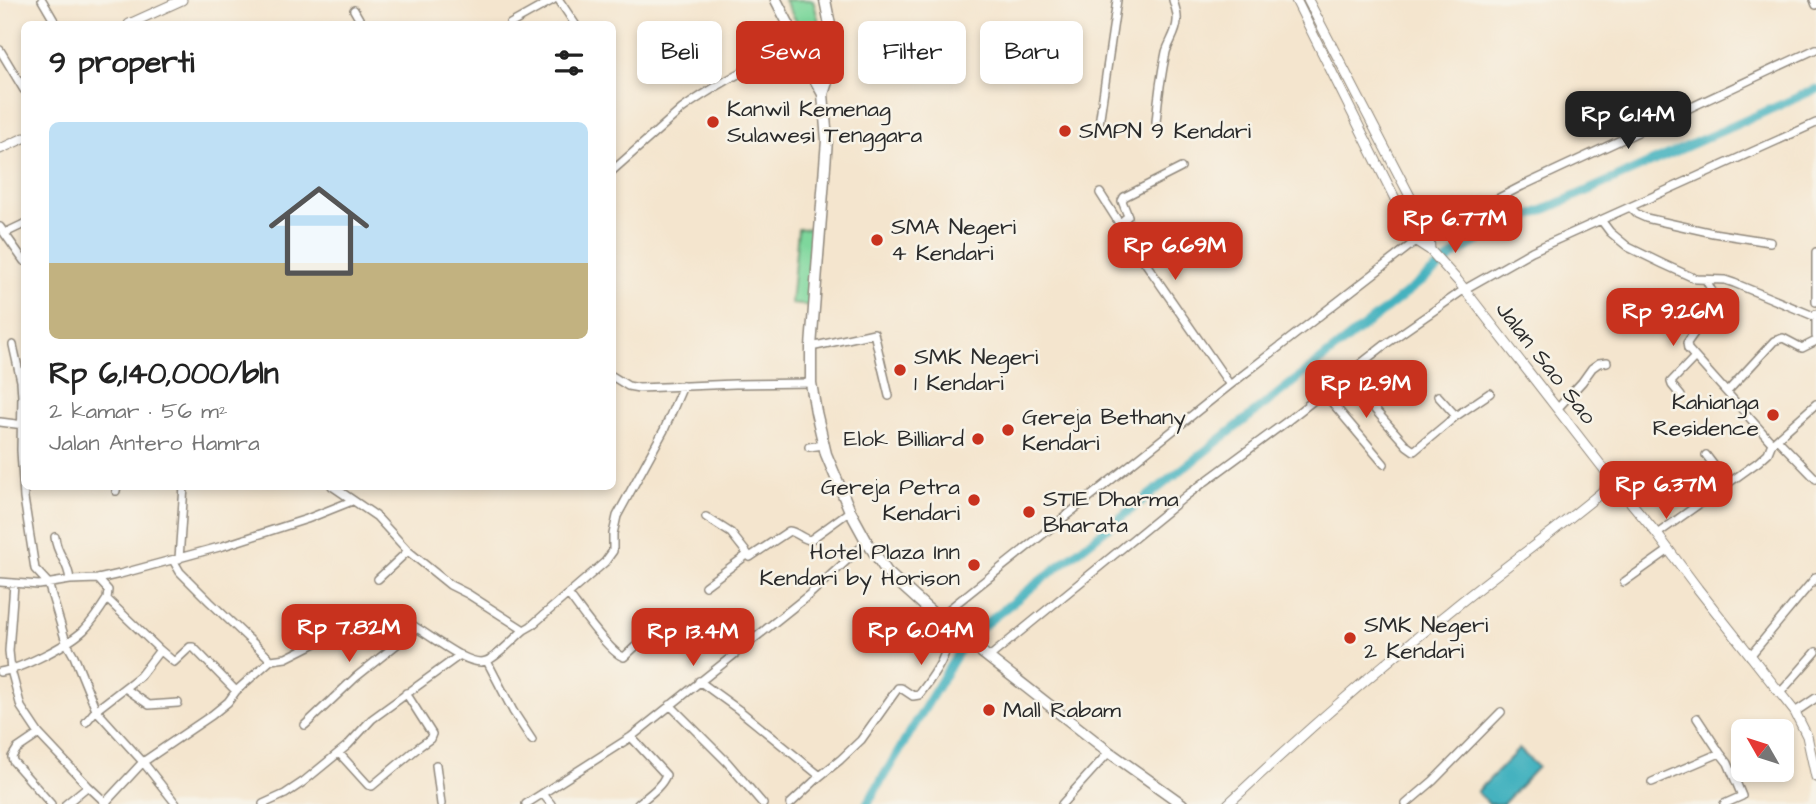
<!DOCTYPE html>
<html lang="id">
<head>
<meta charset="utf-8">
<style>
	body { margin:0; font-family:"Architects Daughter",sans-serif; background:#f6f6f6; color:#222; height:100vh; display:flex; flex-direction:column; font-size:26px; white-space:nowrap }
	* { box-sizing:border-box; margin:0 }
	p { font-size:23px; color:#767676 }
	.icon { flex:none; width:38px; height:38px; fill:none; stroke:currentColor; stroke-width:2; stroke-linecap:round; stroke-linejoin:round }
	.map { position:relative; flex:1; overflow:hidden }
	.drawer { position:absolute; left:21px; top:21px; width:595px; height:469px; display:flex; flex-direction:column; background:#fff; border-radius:10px; box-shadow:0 4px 10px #0003 }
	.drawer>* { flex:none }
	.guide { position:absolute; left:637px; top:21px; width:665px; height:63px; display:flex; gap:14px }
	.needle { width:46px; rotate:309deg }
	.fabs { position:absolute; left:1731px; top:719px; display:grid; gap:14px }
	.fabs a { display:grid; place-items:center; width:63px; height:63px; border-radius:10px; background:#fff; box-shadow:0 4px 10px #0003; font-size:35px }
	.price { position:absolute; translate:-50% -60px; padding:0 16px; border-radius:14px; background:#c8321e; color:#fff; font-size:23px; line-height:46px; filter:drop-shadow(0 2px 4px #0008) }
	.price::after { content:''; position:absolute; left:50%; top:42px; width:21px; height:16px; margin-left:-10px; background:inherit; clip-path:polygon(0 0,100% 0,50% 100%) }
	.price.on { background:#222; color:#fff }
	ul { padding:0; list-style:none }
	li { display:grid; align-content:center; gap:14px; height:371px; padding:0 28px }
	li+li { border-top:2px solid #e0e0e0 }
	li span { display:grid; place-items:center; height:217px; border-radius:10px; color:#555 }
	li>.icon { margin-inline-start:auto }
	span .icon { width:126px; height:126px; fill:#fffc; stroke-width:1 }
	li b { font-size:30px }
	h2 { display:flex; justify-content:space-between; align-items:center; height:84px; padding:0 28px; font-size:30px }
	.pill { padding:0 24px; border-radius:10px; background:#fff; box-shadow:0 4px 10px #0003; font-size:24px; line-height:63px }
	.pill.on { background:#c8321e; color:#fff }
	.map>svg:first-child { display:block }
	.green { fill:#7ed79c; stroke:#548164; stroke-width:2 }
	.water { fill:#44b2bf; stroke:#386e75; stroke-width:2 }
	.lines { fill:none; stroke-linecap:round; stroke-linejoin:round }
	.canal { stroke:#44b2bf; stroke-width:9 }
	.minor-casing { stroke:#90887c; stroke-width:10 }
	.tertiary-casing { stroke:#90887c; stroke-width:11 }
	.trunk-casing { stroke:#90887c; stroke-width:13 }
	.minor { stroke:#fff; stroke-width:7 }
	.tertiary { stroke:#fff; stroke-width:9 }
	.trunk { stroke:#fff; stroke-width:10 }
	.poi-dot { fill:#c8321e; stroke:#f7f3e8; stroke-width:2.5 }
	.labels { text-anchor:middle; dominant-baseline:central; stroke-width:5; stroke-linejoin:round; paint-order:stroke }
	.poi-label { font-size:23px; fill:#2b2b2b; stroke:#f7f3e8; text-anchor:start }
	.street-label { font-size:23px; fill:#2b2b2b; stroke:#f7f3e8 }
</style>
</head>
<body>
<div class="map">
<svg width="1816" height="804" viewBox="0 0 1816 804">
	<rect width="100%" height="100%" fill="#f7f3e8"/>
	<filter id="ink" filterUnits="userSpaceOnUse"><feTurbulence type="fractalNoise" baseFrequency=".0143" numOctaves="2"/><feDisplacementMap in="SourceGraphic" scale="14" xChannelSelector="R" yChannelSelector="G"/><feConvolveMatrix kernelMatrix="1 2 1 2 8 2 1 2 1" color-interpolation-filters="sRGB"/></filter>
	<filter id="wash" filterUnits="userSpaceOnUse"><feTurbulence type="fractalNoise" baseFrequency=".00686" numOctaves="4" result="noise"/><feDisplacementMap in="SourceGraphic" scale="28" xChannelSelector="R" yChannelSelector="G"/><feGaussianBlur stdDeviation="1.57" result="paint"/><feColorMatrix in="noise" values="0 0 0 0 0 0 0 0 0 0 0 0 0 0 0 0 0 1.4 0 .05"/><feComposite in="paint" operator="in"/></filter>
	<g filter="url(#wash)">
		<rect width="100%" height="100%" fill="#f4e5ce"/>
		<!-- green -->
		<path class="green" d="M784,0H813L822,33L825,62L824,65L821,64Z
			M817,228L811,306L791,304L798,229Z"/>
		<!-- water -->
		<path class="water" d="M1519,749L1538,767L1503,804H1489L1477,792Z"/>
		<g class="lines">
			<!-- canal -->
			<path class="canal" d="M867,804L958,653L975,632L1456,254L1492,233L1816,89"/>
		</g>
	</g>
	<g filter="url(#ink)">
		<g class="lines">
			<!-- minor casing -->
			<g class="minor-casing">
				<path id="minor" d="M42,0L56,24
					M559,0L575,24
					M1814,0L1816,5
					M354,10L362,24
					M510,24L553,0
					M0,50L24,90
					M1156,122C1158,99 1161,75 1166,52C1169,42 1177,32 1177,21C1178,14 1175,7 1173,0
					M1099,124L1117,0
					M612,171L682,109C718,83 759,63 798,42
					M1100,193L1133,245L1230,385
					M1630,207L1637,214L1646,218L1713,233L1770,242
					M1601,220L1610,232L1628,247L1663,264L1696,279L1725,280L1734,283L1816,317
					M1119,224L1128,216L1122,201L1124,197L1181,168
					M0,227L24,261
					M5,233L24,224
					M1816,252V302
					M1119,256L1133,245
					M1706,280L1713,293L1714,305L1687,343L1688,349L1772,443
					M1816,314V336
					M13,345L21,381L22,396L21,450L24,498L35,569L48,583L66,642L74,656L96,710L143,762L176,804
					M811,347L874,333L889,396
					M612,376L628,386L639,388L735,384L811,383
					M1345,376L1407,446L1414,451L1456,416L1490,393
					M1727,392L1774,341L1783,338L1802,348L1816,341
					M1324,393L1384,464
					M1438,396L1456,416
					M1681,396L1672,385L1671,382L1694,358
					M1558,408L1582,382L1592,368L1599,363L1607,362
					M0,422L24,425
					M1777,439L1816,479
					M809,447L824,445
					M1706,455L1728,484
					M332,486L376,516L408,551L450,585L468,594L524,630L531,626L605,562L613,551V534L617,516L664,430L683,386
					M116,491L117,486
					M706,517L731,533L750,557L789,531C797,532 802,539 810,540L850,511
					M1657,534L1758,462L1768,453L1772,443L1816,404
					M55,537C57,557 68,559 70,580
					M179,559L184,486
					M378,579L408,551
					M0,582L39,585L70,580L98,579L120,574L223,546L307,519L352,501
					M1624,582L1669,550
					M14,584L9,651L11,670L21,707L39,734L88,786L107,804
					M705,586L747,555
					M568,594C579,608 610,654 624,657L636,646
					M938,618L1230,385L1416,241L1522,186L1816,49
					M160,650L174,662L190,647H193L236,691
					M1750,656L1816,577
					M988,658L1187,495L1286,422L1386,344L1465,289L1532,251L1816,123
					M271,660L286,658L379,611C408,612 463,670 486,661C498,657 514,638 524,630
					M487,661L513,711L532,740
					M0,672C21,669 68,645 84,630C93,621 100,610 107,599
					M699,681L739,710L820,776L790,804
					M125,688L149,705L178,703
					M1780,693L1816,652
					M670,705L727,762L763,804
					M1795,712L1816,698
					M1697,718L1720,753
					M86,722L96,710L140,676L160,650L107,599L108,590L98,579
					M305,725L356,677L416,629
					M39,734L17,749L12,757L13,761L51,804
					M631,737L666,775C661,787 649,795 638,804
					M339,753L368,785L372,786L420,746L430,739L432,734L406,693
					M436,765L441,804
					M820,776L840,760L861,740L898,688H901L913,696L919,695C934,675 952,652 948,626
					M1652,782L1720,753L1728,763L1742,796L1724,804
					M543,794L551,804
					M66,804L88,786
					M104,804L143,762L212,715L228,702L236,691L271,660L210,602L180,572L173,560
					M263,804L285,794L303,782L348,745L372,719L460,655
					M526,804L631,737L810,594L867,542
					M1062,804L1109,752
					M1406,804L1433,781L1501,712"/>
			</g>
			<!-- tertiary casing -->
			<g class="tertiary-casing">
				<path id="tertiary" d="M1296,0L1416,241L1430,250L1458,281L1614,482L1657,534L1698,589L1795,712L1807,736L1816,777
					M1308,0L1429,233L1430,250
					M129,24L182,0
					M0,149L24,138
					M1228,804C1299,737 1373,672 1450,611C1504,567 1561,527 1614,482"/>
			</g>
			<!-- trunk casing -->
			<g class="trunk-casing">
				<path id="trunk" d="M776,0L803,52L813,76L823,94
					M825,0L830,25L832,67L823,94L827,140L811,347V383L816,412L826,454L850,511L867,542L887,572L938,618L1109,752L1182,804"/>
			</g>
			<!-- minor -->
			<use href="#minor" class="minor"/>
			<!-- tertiary -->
			<use href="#tertiary" class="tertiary"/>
			<!-- trunk -->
			<use href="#trunk" class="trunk"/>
		</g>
	</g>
	<!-- markers -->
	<g class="poi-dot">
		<circle cx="713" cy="122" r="7"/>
		<circle cx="1065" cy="131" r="7"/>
		<circle cx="877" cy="240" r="7"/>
		<circle cx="900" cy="370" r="7"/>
		<circle cx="1773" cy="415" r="7"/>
		<circle cx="1008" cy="430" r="7"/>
		<circle cx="978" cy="439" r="7"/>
		<circle cx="974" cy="500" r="7"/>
		<circle cx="1029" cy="512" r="7"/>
		<circle cx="974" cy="565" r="7"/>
		<circle cx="1350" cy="638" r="7"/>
		<circle cx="989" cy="710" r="7"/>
	</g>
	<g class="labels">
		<!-- poi labels -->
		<g class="poi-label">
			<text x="727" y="109">Kanwil Kemenag<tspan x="727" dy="26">Sulawesi Tenggara</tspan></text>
			<text x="1079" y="131">SMPN 9 Kendari</text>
			<text x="891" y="227">SMA Negeri<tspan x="891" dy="26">4 Kendari</tspan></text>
			<text x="914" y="357">SMK Negeri<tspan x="914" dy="26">1 Kendari</tspan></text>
			<text x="1759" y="402" text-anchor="end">Kahianga<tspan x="1759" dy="26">Residence</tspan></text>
			<text x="1022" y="417">Gereja Bethany<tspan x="1022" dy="26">Kendari</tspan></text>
			<text x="964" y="439" text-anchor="end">Elok Billiard</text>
			<text x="960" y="487" text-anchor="end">Gereja Petra<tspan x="960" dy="26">Kendari</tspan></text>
			<text x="1043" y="499">STIE Dharma<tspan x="1043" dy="26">Bharata</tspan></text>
			<text x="960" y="552" text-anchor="end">Hotel Plaza Inn<tspan x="960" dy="26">Kendari by Horison</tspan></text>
			<text x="1364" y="625">SMK Negeri<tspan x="1364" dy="26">2 Kendari</tspan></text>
			<text x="1003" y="710">Mall Rabam</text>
		</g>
		<!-- street labels -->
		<g class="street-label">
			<text transform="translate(1546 363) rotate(52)">Jalan Sao Sao</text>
		</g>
	</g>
</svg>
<div class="fabs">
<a><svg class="needle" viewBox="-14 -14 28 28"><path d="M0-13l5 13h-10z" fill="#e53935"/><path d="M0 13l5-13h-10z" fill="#767676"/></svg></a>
</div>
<b class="price on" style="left:1628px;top:151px">Rp 6.14M</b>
<b class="price" style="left:1455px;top:255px">Rp 6.77M</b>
<b class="price" style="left:1175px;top:282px">Rp 6.69M</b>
<b class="price" style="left:1673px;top:348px">Rp 9.26M</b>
<b class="price" style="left:1366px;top:420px">Rp 12.9M</b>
<b class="price" style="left:1666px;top:521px">Rp 6.37M</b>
<b class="price" style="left:349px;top:664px">Rp 7.82M</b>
<b class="price" style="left:921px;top:667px">Rp 6.04M</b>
<b class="price" style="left:693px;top:668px">Rp 13.4M</b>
<div class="guide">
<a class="pill">Beli</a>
<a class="pill on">Sewa</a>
<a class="pill">Filter</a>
<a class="pill">Baru</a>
</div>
<section class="drawer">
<h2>9 properti<svg class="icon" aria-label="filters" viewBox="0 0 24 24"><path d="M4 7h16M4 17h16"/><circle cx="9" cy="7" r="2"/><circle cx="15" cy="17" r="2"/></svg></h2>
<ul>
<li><span style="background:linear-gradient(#bfe0f5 65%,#c2b280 0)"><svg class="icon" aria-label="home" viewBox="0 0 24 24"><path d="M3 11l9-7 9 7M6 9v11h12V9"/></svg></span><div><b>Rp 6,140,000/bln</b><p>2 kamar · 56 m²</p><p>Jalan Antero Hamra</p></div></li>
</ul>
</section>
</div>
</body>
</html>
